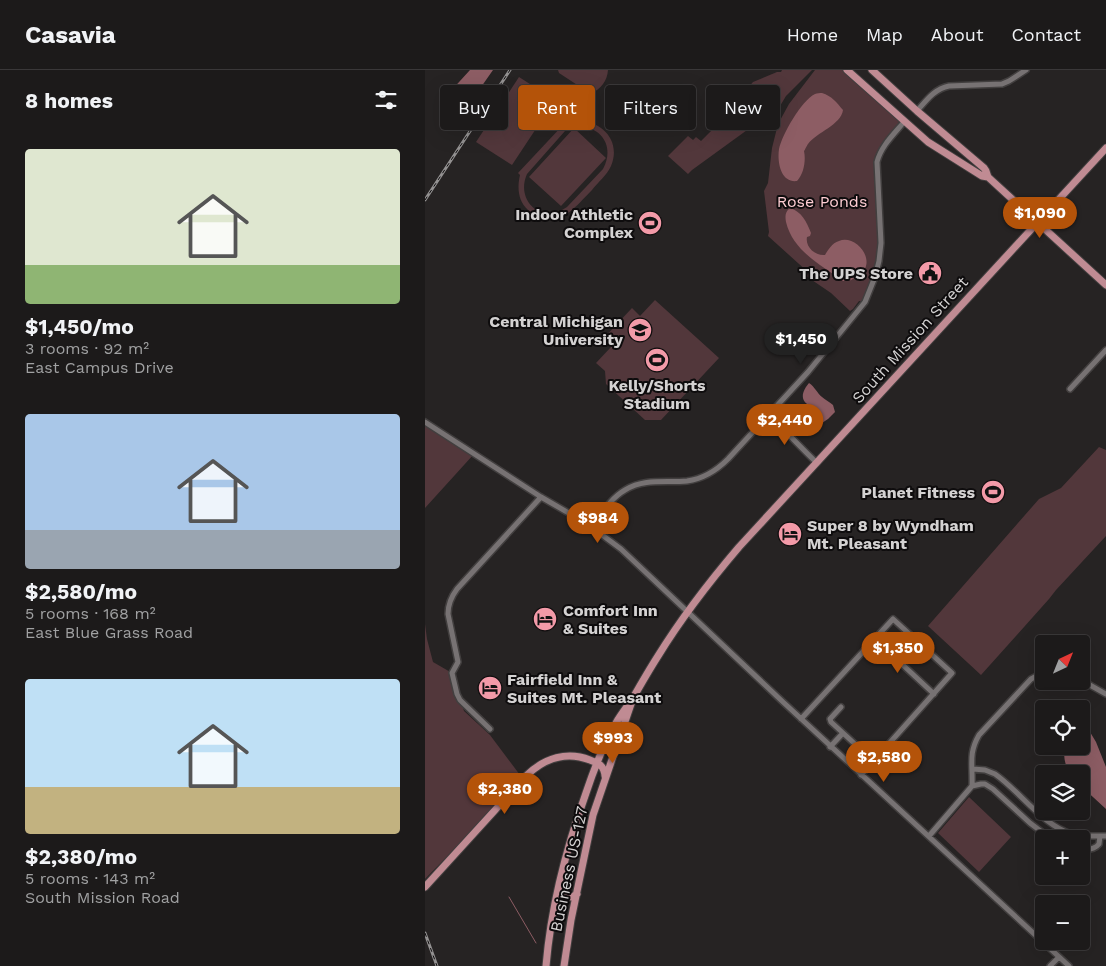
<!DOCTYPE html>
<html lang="en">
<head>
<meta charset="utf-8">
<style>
	body { margin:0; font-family:"Work Sans",sans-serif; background:#252323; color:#f1f3f6; height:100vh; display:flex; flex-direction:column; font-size:19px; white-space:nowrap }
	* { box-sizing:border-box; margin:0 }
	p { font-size:16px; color:#a0a1a2 }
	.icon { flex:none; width:28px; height:28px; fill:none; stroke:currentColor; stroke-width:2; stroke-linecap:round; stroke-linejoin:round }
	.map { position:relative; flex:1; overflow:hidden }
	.details { display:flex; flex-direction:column; background:#1c1a1a; width:425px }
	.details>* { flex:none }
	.top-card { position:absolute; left:15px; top:15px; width:475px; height:45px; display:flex; gap:10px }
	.needle { width:32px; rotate:43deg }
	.controls { position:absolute; left:610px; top:565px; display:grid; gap:10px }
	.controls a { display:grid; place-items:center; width:55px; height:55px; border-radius:5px; background:#1c1a1a; box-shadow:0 5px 20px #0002,0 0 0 1px #3a3839; font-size:25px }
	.price { position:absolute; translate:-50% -42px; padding:0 11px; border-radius:18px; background:#b45309; color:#fff; font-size:16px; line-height:32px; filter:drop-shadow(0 1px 2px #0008) }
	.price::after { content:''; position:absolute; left:50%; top:30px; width:15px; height:11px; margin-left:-8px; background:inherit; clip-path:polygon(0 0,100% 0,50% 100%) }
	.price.current { background:#222; color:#fff }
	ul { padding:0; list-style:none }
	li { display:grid; align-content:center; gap:10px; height:265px; padding:0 25px }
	li span { display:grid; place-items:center; height:155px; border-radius:5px; color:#555 }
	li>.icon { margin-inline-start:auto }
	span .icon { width:90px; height:90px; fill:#fffc; stroke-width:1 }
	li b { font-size:21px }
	h2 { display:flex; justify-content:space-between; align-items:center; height:60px; padding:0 25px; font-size:21px }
	.pill { padding:0 18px; border-radius:5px; background:#1c1a1a; box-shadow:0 5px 20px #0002,0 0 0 1px #3a3839; font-size:18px; line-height:45px }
	.pill.current { background:#b45309; color:#fff }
	header { display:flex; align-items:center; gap:30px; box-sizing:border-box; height:70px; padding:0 25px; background:#1c1a1a; border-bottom:1px solid #3a3839 }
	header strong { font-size:24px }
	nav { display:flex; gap:28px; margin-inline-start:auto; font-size:18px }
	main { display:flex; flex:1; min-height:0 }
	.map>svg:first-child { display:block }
	.green { fill:#52373b; fill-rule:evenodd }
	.water { fill:#8d5d64 }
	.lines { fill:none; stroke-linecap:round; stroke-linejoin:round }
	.stream { stroke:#8d5d64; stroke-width:1 }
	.minor-casing { stroke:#423f3f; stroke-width:8 }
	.major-casing { stroke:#423f3f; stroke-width:9 }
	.minor { stroke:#777273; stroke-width:5 }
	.major { stroke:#c08b93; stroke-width:7 }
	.rail-casing { stroke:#939191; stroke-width:3 }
	.rail { stroke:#0e0c0d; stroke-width:1; stroke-dasharray:4; stroke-linecap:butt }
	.labels { text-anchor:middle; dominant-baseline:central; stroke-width:4; stroke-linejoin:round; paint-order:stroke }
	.park-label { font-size:16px; fill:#fecdd3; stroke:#0e0c0d }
	.poi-label { font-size:16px; font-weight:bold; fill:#d4d2d2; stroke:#0e0c0d; text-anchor:end }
	.street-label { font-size:16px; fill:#d4d2d2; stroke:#0e0c0d }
</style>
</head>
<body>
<header>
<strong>Casavia</strong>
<nav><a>Home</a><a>Map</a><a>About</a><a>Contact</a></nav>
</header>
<main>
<section class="details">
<h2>8 homes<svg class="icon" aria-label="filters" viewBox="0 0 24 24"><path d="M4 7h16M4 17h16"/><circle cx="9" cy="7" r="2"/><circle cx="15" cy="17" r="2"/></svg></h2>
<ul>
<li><span style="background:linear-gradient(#dfe7d0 75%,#8fb573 0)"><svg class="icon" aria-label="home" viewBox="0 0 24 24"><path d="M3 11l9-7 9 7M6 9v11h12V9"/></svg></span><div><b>$1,450/mo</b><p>3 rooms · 92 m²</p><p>East Campus Drive</p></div></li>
<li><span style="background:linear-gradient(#a9c7e8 75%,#9aa5b1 0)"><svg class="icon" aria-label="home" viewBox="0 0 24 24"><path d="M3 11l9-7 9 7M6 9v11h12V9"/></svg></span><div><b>$2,580/mo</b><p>5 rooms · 168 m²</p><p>East Blue Grass Road</p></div></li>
<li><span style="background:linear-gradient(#bfe0f5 70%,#c2b280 0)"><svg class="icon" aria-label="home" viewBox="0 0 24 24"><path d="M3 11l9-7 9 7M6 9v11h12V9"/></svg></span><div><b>$2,380/mo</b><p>5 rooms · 143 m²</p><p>South Mission Road</p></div></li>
</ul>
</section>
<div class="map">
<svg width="681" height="896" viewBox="0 0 681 896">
	<rect width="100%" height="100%" fill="#262323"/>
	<!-- green -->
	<path class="green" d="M133,0H183C182,12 176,18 166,24L134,3Z
		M357,0H387L361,26L355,36L267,100L263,104L243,86L263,66L268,70L271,67L276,71L290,57L328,12L352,2H356Z
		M390,0H422L479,52L453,86L455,183L440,232L434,231L428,239L425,241L406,223L381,206L384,203L343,166L344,162L339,121L343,113L347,78L353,54L364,34Z
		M94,7L130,30L87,95L51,72Z
		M152,40L156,44L150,51C175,49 197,70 186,96C182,105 173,112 167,120C149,138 130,165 103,140C93,131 92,118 95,105L93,103ZM157,56C179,60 189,78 178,99L142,137C117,155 90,131 102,104L140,61L150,57Z
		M149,58L181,88L136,136L104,107Z
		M230,230L294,288L236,350H220L181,314L180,301L171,293L186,277L177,270L207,238L215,246Z
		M0,352L49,384L0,438Z
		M674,377L681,380V466L631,520L624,529L556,605L503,556L614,429L636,418Z
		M0,554L2,569L8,592L27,603L39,641L65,665L98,709L0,809Z
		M544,727L586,767L554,802L513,763Z"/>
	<!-- water -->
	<path class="water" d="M45,0H68L47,30L40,37L29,35L24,23Z
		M397,23C407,26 412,33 418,40C416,55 392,62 383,74C382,75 380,80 379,81C381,90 379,104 372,111C356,113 352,93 354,79C357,65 376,31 390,24C392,23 395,23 397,23Z
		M365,138C376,141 382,152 386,163L385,166L382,167C380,177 390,186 400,185C403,180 407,173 414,171C427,165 445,182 441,196C440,200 436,203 433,205C428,210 425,211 418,211C396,195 368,181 361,152C360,146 360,142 365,138Z
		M384,313C390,317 392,323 397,327C400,330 405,332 408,335L410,342L403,349L397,353C392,350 391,345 388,340C385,335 386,338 382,334C374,328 379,319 384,313Z
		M662,657L671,672L681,697V739L656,716V704H645C640,695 638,687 640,676H656V658Z"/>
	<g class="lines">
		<!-- stream -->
		<path class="stream" d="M84,827L111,873"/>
		<!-- minor casing -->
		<g class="minor-casing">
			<path id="minor" d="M492,41C501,31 509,19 524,16L577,14L584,11L601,0
				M645,319L681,280
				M344,345C360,360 375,377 392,393
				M0,352L116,427L161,453L196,479L358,632L644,896
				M166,457C176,444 186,428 200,420C220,408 241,413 262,411C277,409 292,400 303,389L383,302L440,232L450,207L454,191L456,173L452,92C456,76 469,64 479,52
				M450,569L509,624
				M656,610L681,624
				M416,637L405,649L406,652L418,663
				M376,649L468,549L527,603L436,705
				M65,659L35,630L32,624L27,603L33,592L23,544C23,534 26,527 32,519L116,427
				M405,677L418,663L431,675
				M548,699L560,700L570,704C593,720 613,749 639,761C650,767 668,766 681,766
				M547,716L556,714H560L568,719L605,753L626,769
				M504,766L547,716C548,695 543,684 554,665L606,609L619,602
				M656,779C663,780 670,779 674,774L675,766
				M625,896L634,887"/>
		</g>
		<!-- major casing -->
		<g class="major-casing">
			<path id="major" d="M422,0L503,72L557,106L563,107
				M447,0L492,41L559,98L561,101L563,107L681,215
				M136,815C137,821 140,827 147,827L152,824
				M0,817L102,705C120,688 142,681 165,690C173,693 179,695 180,706
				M121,896C126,837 141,779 161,723C169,699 178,675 191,653C196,644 202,637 208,628C216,614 224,600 233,586C257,547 285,511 314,477L681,78
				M139,896L146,850L168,745L206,634"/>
		</g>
		<!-- minor -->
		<use href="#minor" class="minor"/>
		<!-- major -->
		<use href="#major" class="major"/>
		<!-- rail casing -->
		<g class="rail-casing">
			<path id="rail" d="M0,130L85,0
				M0,863L12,896"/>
		</g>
		<!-- rail -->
		<use href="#rail" class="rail"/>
	</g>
	<!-- icons -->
	<defs>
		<g id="stadium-disc" transform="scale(1.25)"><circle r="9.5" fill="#f39aa8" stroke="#0e0c0d"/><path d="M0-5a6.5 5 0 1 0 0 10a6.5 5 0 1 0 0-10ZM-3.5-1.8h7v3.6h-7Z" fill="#111"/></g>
		<g id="civic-disc" transform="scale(1.25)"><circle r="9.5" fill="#f39aa8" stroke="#0e0c0d"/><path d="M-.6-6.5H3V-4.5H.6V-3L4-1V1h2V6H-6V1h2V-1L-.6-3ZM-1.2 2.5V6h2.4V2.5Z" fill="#111"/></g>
		<g id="university-disc" transform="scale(1.25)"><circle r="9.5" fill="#f39aa8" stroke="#0e0c0d"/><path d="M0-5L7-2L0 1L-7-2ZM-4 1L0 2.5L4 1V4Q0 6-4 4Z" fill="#111"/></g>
		<g id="hotel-disc" transform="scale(1.25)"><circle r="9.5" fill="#f39aa8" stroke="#0e0c0d"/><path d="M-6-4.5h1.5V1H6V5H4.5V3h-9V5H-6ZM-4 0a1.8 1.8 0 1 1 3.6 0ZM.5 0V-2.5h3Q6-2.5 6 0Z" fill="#111"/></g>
	</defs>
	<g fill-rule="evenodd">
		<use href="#stadium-disc" x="225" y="153"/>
		<use href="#civic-disc" x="505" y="203"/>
		<use href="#university-disc" x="215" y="260"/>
		<use href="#stadium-disc" x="232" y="290"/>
		<use href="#stadium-disc" x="568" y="422"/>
		<use href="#hotel-disc" x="365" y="464"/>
		<use href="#hotel-disc" x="120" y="549"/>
		<use href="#hotel-disc" x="65" y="618"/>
	</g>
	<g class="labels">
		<!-- park labels -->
		<g class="park-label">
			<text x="397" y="131">Rose Ponds</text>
		</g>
		<!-- poi labels -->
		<g class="poi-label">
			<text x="208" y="144">Indoor Athletic<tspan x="208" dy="18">Complex</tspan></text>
			<text x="488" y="203">The UPS Store</text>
			<text x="198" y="251">Central Michigan<tspan x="198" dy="18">University</tspan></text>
			<text x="232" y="315" text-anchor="middle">Kelly/Shorts<tspan x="232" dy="18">Stadium</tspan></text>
			<text x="550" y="422">Planet Fitness</text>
			<text x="382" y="455" text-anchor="start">Super 8 by Wyndham<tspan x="382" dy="18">Mt. Pleasant</tspan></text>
			<text x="138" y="540" text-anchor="start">Comfort Inn<tspan x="138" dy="18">&amp; Suites</tspan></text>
			<text x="82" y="609" text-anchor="start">Fairfield Inn &amp;<tspan x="82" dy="18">Suites Mt. Pleasant</tspan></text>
		</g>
		<!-- street labels -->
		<g class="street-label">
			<text transform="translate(485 270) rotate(-48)">South Mission Street</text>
			<text transform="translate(144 799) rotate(-78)">Business US-127</text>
		</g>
	</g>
</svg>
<div class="controls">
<a><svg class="needle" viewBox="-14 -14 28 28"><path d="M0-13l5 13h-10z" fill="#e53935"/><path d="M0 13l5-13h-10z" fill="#a0a1a2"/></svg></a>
<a><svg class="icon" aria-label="locate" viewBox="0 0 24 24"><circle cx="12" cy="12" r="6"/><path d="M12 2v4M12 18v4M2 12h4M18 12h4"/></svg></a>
<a><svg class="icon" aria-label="layers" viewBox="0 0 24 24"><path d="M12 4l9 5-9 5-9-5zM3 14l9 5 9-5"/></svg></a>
<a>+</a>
<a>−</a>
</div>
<b class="price" style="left:615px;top:169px">$1,090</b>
<b class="price current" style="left:376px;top:295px">$1,450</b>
<b class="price" style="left:360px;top:376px">$2,440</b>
<b class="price" style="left:173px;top:474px">$984</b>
<b class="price" style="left:473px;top:604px">$1,350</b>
<b class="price" style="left:188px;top:694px">$993</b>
<b class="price" style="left:459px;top:713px">$2,580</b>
<b class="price" style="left:80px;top:745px">$2,380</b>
<div class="top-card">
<a class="pill">Buy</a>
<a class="pill current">Rent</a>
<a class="pill">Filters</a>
<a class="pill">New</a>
</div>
</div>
</main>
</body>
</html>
